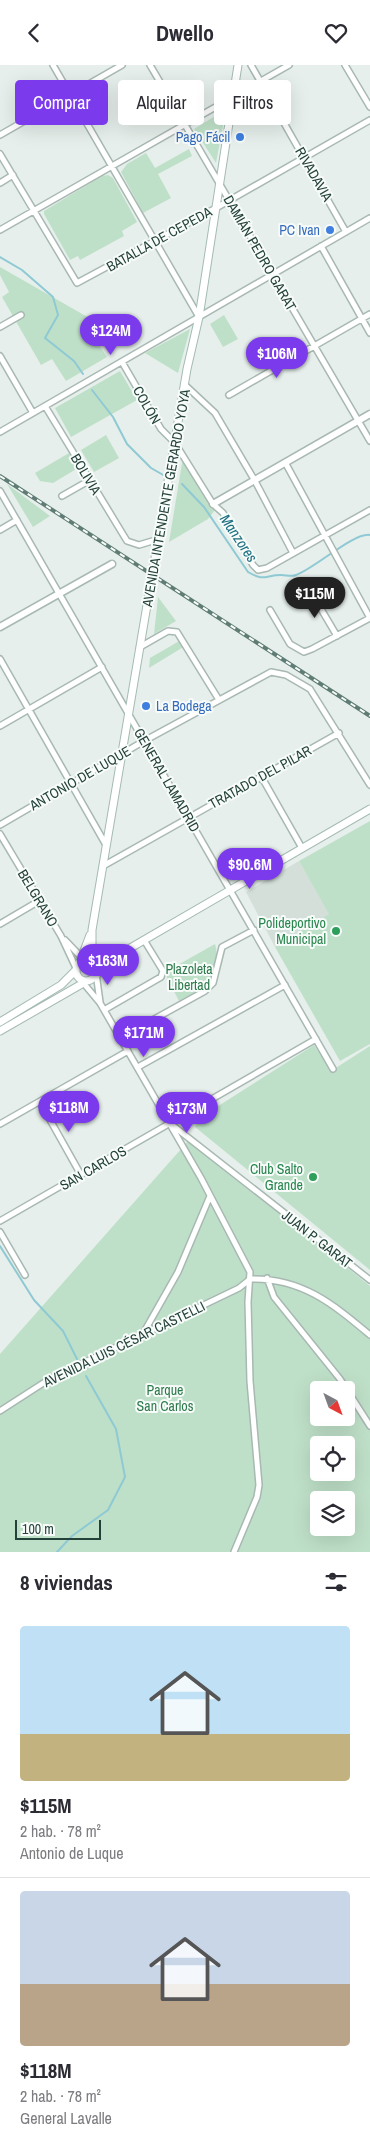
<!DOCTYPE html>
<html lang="es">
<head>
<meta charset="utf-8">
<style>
	body { margin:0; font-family:"Archivo Narrow",sans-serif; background:#f7f7f7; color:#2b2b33; height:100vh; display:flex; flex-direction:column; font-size:19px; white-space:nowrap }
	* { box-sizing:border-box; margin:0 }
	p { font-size:16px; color:#7c7c81 }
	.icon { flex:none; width:28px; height:28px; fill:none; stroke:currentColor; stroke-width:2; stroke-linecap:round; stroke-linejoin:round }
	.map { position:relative; height:1487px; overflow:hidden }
	.side { display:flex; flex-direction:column; background:#fff; flex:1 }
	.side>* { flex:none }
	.top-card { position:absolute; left:15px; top:15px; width:340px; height:45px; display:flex; gap:10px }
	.needle { width:32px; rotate:139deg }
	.fabs { position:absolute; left:310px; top:1316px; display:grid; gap:10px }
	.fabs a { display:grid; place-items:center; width:45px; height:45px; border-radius:5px; background:#fff; box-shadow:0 5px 20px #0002; font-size:25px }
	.scale { position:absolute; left:15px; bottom:12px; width:86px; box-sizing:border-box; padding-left:5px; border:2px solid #24423a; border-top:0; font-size:14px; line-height:18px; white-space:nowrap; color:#24423a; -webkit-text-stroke:4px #f7fbf9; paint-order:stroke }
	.price { position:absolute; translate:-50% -42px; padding:0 11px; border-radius:18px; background:#7c3aed; color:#fff; font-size:16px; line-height:32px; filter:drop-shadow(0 1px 2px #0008) }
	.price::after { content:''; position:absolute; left:50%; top:30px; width:15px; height:11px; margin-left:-8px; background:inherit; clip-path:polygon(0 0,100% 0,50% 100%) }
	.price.active { background:#222; color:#fff }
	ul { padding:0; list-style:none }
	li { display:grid; align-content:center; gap:10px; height:265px; padding:0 20px }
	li+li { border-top:1px solid #e1e1e2 }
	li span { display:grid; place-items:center; height:155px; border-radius:5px; color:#555 }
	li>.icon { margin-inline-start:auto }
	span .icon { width:90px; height:90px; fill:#fffc; stroke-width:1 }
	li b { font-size:21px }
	h2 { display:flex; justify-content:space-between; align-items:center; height:60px; padding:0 20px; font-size:21px }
	.chip { padding:0 18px; border-radius:5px; background:#fff; box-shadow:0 5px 20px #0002; font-size:18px; line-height:45px }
	.chip.active { background:#7c3aed; color:#fff }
	header { display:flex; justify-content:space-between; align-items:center; height:65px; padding:0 20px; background:#fff; font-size:22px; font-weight:700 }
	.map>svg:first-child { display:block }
	.built { fill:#d4dfda }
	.green { fill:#bfe0c8; fill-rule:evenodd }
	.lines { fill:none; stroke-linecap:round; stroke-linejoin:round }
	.stream { stroke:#8ec9d4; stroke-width:2 }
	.minor-casing { stroke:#a8b8b2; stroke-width:8 }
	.tertiary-casing { stroke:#a8b8b2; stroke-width:9 }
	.secondary-casing { stroke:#a4bbb3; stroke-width:9 }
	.minor { stroke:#fff; stroke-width:5 }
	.tertiary { stroke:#fff; stroke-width:6 }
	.secondary { stroke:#fff; stroke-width:7 }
	.rail-casing { stroke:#5f7d75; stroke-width:4 }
	.rail { stroke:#f7fbf9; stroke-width:2; stroke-dasharray:5.5; stroke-linecap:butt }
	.shop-dot { fill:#3f7fe0; stroke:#f7fbf9; stroke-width:2 }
	.leisure-dot { fill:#2e9e5b; stroke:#f7fbf9; stroke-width:2 }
	.labels { text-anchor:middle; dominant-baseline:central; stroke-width:4; stroke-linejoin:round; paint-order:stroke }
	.shop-label { font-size:14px; fill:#366cbe; stroke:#f7fbf9; text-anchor:end }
	.street-label { font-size:14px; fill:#24423a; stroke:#f7fbf9 }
	.leisure-label { font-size:14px; fill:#27864d; stroke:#f7fbf9; text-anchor:end }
	.park-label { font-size:14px; fill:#2d7a4b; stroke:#f7fbf9 }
	.water-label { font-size:15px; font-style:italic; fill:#1c6f80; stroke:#f7fbf9 }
</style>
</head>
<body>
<header><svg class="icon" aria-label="back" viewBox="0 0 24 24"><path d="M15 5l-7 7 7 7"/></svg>Dwello<svg class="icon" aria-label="heart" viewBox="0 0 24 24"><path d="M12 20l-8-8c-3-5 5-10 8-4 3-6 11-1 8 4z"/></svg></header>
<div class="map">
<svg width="370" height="1487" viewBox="0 0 370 1487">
	<rect width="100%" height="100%" fill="#e6efeb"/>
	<!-- built -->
	<path class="built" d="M299,796L330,849L275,882L246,827Z"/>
	<!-- green -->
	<path class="green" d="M220,48L225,50L216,98L194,64Z
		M189,84L192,91L158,109L171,133L143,148L121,107L127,99L146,88L155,103Z
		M108,110L113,113L137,157L122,166L124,171L80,195L78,191L70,195L44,149V146L102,111Z
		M0,202L98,258L91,268L107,292L66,316L52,294L41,300L2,232L9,227L0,210Z
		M224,250L238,274L223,282L210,259Z
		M190,264L178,308L145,288Z
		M120,306L137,335L71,372L55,343Z
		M106,370L119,393L94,407L81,385Z
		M69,388L78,403L53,418L40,416L35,408Z
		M183,392L215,445L208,454L169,477Z
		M7,419L50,451L33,462Z
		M158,532L176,556L154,569Z
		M181,575L185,581L149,603L150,593Z
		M370,756V979L340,996L275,882L329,849L299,796Z
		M215,879C219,892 214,906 211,919L179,936L167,913V906Z
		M314,980L331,1006L370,981V1205L195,1062L201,1052Z
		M189,1075L370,1221V1487H0V1289ZM319,1325H346V1352H319ZM319,1380H346V1408H319ZM319,1435H346V1462H319Z"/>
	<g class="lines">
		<!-- stream -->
		<path class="stream" d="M0,192L22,205L53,232L58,250L45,273L74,296L83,309
			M92,325L113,352L127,379L151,403L165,411
			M182,419L204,442L248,507C265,517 265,510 281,510C286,510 292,512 296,510C314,504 354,467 370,470
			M0,1181L34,1235L63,1266L77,1294
			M57,1487L72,1471L108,1445L125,1412L116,1364L86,1311"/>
		<!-- minor casing -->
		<g class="minor-casing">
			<path id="minor" d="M53,0L199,252
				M150,0L370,376
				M251,0L346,167
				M345,0L370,42
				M0,70L122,0
				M0,89L77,218L216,143L370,55
				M0,118L13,110
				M0,165L289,0
				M321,181L370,268
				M0,262L21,250
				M0,291L33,348
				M122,297L161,364L175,378L213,439L223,448L253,500L258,505L267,503L370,445
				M185,320L215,348L255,416L293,488
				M229,330L370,249
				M45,341L127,476L139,480L159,474
				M0,367L370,153
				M286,399L370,553
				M0,426L333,1004
				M62,431L90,415
				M0,465L17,455
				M311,527L337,571
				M270,545L290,579L304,587L312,584L370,553
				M140,582L168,566L177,567L219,635
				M0,594L106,780
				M0,661L102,602
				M261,711L302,783
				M0,760L144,676L271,607L286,610L310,624L370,720
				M0,769L61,871L76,903
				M103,801L339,668
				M0,859L39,836
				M65,875L85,896
				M96,908L100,937
				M80,914L100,938L201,1113L250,1207L248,1237L250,1316L259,1420L257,1432L234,1487
				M104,945L161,912L163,906L144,875
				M120,973L205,926L213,918L222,882L254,865
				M138,1002L285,920
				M40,1037L81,1110
				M0,1059L128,986
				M172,1060L370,1215
				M0,1156L316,974
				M0,1167L25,1210
				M267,1213L274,1232L340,1314L370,1361
				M249,1214C301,1212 333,1239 370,1270
				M144,1267L178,1207L210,1131
				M0,1346L48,1315L239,1223L249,1215"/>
		</g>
		<!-- tertiary casing -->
		<g class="tertiary-casing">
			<path id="tertiary" d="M213,439L370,349
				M0,562L112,499"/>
		</g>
		<!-- secondary casing -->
		<g class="secondary-casing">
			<path id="secondary" d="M88,896L119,889
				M76 906a10 10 0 1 1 20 0a10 10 0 1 1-20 0Z
				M92,898V865L187,304L199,252L238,0
				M79,899L90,870
				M93,913L120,889L370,744
				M0,957L61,920L76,905
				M0,966L87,916"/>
		</g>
		<!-- minor -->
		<use href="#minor" class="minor"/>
		<!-- tertiary -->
		<use href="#tertiary" class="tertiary"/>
		<!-- secondary -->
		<use href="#secondary" class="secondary"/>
		<!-- rail casing -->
		<g class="rail-casing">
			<path id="rail" d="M0,411L370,651"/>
		</g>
		<!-- rail -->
		<use href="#rail" class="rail"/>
	</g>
	<!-- markers -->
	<g class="shop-dot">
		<circle cx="240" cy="72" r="5"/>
		<circle cx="330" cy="165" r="5"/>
		<circle cx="146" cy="641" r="5"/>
	</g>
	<g class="leisure-dot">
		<circle cx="336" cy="866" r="5"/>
		<circle cx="313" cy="1112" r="5"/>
	</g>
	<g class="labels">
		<!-- shop labels -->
		<g class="shop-label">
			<text x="230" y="72">Pago Fácil</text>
			<text x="320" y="165">PC Ivan</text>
			<text x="156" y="641" text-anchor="start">La Bodega</text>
		</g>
		<!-- street labels -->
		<g class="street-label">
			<text transform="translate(314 109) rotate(60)">RIVADAVIA</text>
			<text transform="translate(159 174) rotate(-29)">BATALLA DE CEPEDA</text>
			<text transform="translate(260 188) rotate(60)">DAMIÁN PEDRO GARAT</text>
			<text transform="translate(147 340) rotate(60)">COLÓN</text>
			<text transform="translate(86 409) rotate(59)">BOLIVIA</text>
			<text transform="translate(166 433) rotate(-80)">AVENIDA INTENDENTE GERARDO YOYA</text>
			<text transform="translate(260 712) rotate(-29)">TRATADO DEL PILAR</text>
			<text transform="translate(80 713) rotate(-30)">ANTONIO DE LUQUE</text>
			<text transform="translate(167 715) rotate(60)">GENERAL LAMADRID</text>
			<text transform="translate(38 833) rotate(59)">BELGRANO</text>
			<text transform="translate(93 1103) rotate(-30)">SAN CARLOS</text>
			<text transform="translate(317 1174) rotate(38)">JUAN P. GARAT</text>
			<text transform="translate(124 1279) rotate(-26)">AVENIDA LUIS CÉSAR CASTELLI</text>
		</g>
		<!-- leisure labels -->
		<g class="leisure-label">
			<text x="326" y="858">Polideportivo<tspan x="326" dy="16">Municipal</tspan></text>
			<text x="303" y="1104">Club Salto<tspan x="303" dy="16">Grande</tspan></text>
		</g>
		<!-- park labels -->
		<g class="park-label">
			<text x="189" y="904">Plazoleta<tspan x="189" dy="16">Libertad</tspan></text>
			<text x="165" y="1325">Parque<tspan x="165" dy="16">San Carlos</tspan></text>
		</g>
		<!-- water labels -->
		<g class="water-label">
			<text transform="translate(239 473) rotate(56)">Manzores</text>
		</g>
	</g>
</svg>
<div class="fabs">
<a><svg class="needle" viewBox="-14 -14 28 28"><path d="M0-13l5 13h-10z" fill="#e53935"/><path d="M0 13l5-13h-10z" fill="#7c7c81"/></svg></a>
<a><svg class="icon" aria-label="locate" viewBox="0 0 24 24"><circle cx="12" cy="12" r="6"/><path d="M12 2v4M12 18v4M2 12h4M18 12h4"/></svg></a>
<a><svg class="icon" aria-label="layers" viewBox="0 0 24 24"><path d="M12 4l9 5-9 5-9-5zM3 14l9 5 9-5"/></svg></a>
</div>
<div class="scale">100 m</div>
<b class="price" style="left:111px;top:291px">$124M</b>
<b class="price" style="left:277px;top:314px">$106M</b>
<b class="price active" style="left:315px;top:554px">$115M</b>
<b class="price" style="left:250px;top:825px">$90.6M</b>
<b class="price" style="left:108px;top:921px">$163M</b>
<b class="price" style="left:144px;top:993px">$171M</b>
<b class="price" style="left:69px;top:1068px">$118M</b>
<b class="price" style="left:187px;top:1069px">$173M</b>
<div class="top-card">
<a class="chip active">Comprar</a>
<a class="chip">Alquilar</a>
<a class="chip">Filtros</a>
</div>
</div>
<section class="side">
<h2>8 viviendas<svg class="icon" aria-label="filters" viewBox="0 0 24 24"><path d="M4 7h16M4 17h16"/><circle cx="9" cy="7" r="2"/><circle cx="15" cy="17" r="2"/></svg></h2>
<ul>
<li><span style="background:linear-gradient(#bfe0f5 70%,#c2b280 0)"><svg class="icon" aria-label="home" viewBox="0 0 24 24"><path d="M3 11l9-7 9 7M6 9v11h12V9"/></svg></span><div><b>$115M</b><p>2 hab. · 78 m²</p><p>Antonio de Luque</p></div></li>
<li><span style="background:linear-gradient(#c9d6e8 60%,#b9a48a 0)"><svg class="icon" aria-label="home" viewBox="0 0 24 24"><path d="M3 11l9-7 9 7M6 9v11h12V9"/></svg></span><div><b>$118M</b><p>2 hab. · 78 m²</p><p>General Lavalle</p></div></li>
</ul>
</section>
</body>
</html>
